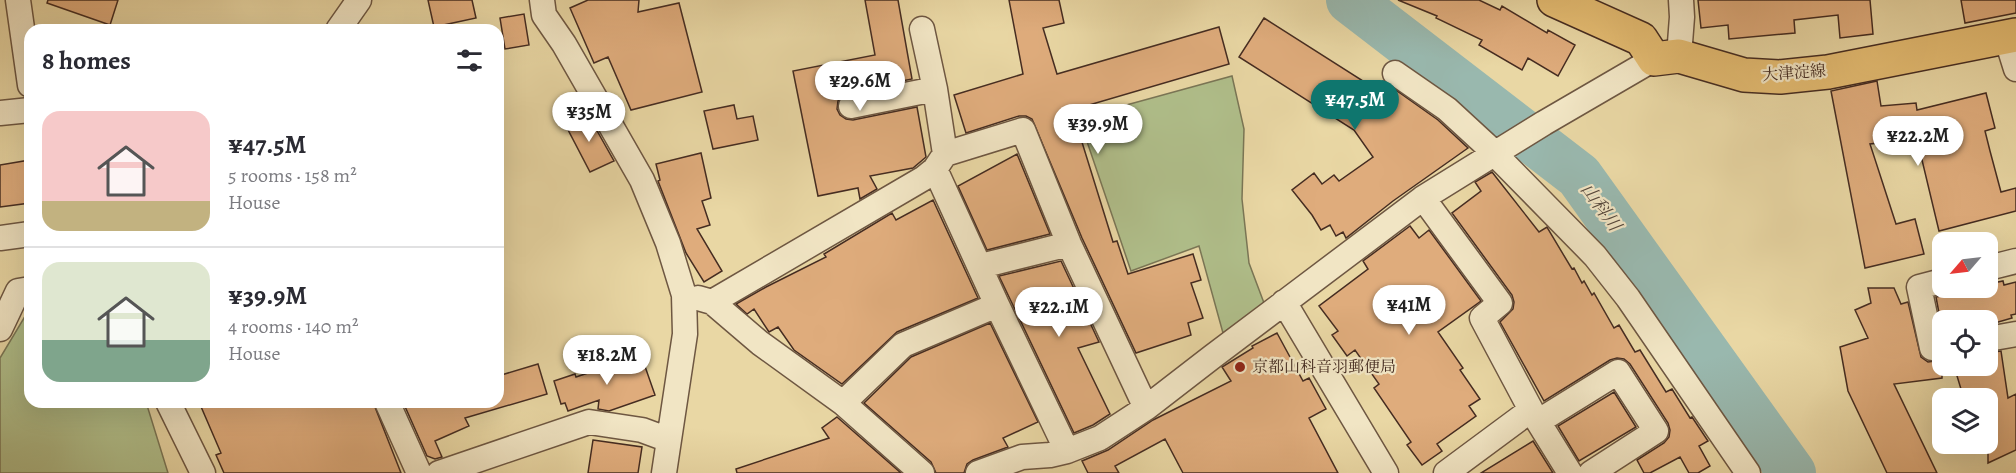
<!DOCTYPE html>
<html lang="en">
<head>
<meta charset="utf-8">
<style>
	body { margin:0; font-family:Alegreya,"Noto Serif JP",serif; background:#f7f7f7; color:#2b2b33; height:100vh; display:flex; flex-direction:column; font-size:22px; white-space:nowrap }
	* { box-sizing:border-box; margin:0 }
	p { font-size:20px; color:#7c7c81 }
	.icon { flex:none; width:33px; height:33px; fill:none; stroke:currentColor; stroke-width:2; stroke-linecap:round; stroke-linejoin:round }
	.map { position:relative; flex:1; overflow:hidden }
	.details { position:absolute; left:24px; top:24px; width:480px; height:384px; display:flex; flex-direction:column; background:#fff; border-radius:18px; box-shadow:0 6px 24px #0002 }
	.details>* { flex:none }
	.needle { width:39px; rotate:242deg }
	.tools { position:absolute; left:1932px; top:232px; display:grid; gap:12px }
	.tools a { display:grid; place-items:center; width:66px; height:66px; border-radius:12px; background:#fff; box-shadow:0 6px 24px #0002; font-size:30px }
	.price { position:absolute; translate:-50% -51px; padding:0 14px; border-radius:21px; background:#fff; color:#222; font-size:20px; line-height:39px; filter:drop-shadow(0 2px 3px #0008) }
	.price::after { content:''; position:absolute; left:50%; top:36px; width:18px; height:14px; margin-left:-9px; background:inherit; clip-path:polygon(0 0,100% 0,50% 100%) }
	.price.selected { background:#0f766e; color:#fff }
	ul { padding:0; list-style:none }
	li { display:flex; align-items:center; gap:18px; height:150px; padding:0 18px }
	li+li { border-top:2px solid #e1e1e2 }
	li span { display:grid; place-items:center; flex:none; width:168px; height:120px; border-radius:18px; color:#555 }
	li>.icon { margin-inline-start:auto }
	span .icon { width:72px; height:72px; fill:#fffc; stroke-width:1 }
	li b { font-size:26px }
	h2 { display:flex; justify-content:space-between; align-items:center; height:72px; padding:0 18px; font-size:26px }
	.map>svg:first-child { display:block }
	.green { fill:#b0bf8b; stroke:#7a7656; stroke-width:1.5 }
	.lines { fill:none; stroke-linecap:round; stroke-linejoin:round }
	.river { stroke:#99b8ae; stroke-width:48 }
	.building { fill:#dfac7c; stroke:#452c21; stroke-width:1.5 }
	.minor-casing { stroke:#6e5742; stroke-width:27 }
	.primary-casing { stroke:#452c21; stroke-width:36 }
	.minor { stroke:#f1e5c4; stroke-width:24 }
	.primary { stroke:#e4bc72; stroke-width:33 }
	.poi-dot { fill:#8f2418; stroke:#f1e5c4; stroke-width:2 }
	.labels { text-anchor:middle; dominant-baseline:central; stroke-width:4.5; stroke-linejoin:round; paint-order:stroke }
	.street-label { font-size:16px; fill:#452c21; stroke:#f1e5c4 }
	.poi-label { font-size:16px; fill:#452c21; stroke:#f1e5c4; text-anchor:start }
	.water-label { font-size:18px; font-style:italic; fill:#56483d; stroke:#f1e5c4 }
</style>
</head>
<body>
<div class="map">
<svg width="2016" height="473" viewBox="0 0 2016 473">
	<rect width="100%" height="100%" fill="#e9d7a4"/>
	<filter id="stains"><feTurbulence type="fractalNoise" baseFrequency=".00333" numOctaves="4"/><feColorMatrix values="0 0 0 0 .2 0 0 0 0 .09 0 0 0 0 .02 0 0 0 .5 -.17"/></filter>
	<radialGradient id="worn" r=".72"><stop offset=".6" stop-color="#630" stop-opacity="0"/><stop offset="1" stop-color="#630" stop-opacity=".3"/></radialGradient>
	<!-- green -->
	<path class="green" d="M1232,76L1244,129L1242,199L1249,263L1264,303L1223,333L1199,246L1131,271L1079,118Z
		M30,308V402H146L168,473H0V358Z"/>
	<g class="lines">
		<!-- river -->
		<path class="river" d="M1350,0L1579,176L1792,473"/>
	</g>
	<!-- building -->
	<path class="building" d="M48,0H118L110,25L47,3Z
		M428,0H472L476,18L434,27Z
		M588,0H639L638,12L679,3L702,92L631,110L608,57L594,63L570,8Z
		M865,0H898L912,79L848,92L841,96L838,101L837,109L840,115L846,119L853,120L917,107L926,157L913,168L870,176L877,189L860,199L858,188L818,196L793,71L875,55Z
		M1009,0H1059L1064,23L1043,28L1057,74L1219,27L1229,64L1072,110L1113,242L1117,241L1128,274L1193,254L1201,280L1191,283L1203,318L1188,323L1191,335L1136,353L1082,238L1032,119L1026,116H1019L966,133L954,95L1023,74Z
		M1398,0H1479L1500,10L1502,6L1547,33L1548,30L1575,45L1558,76L1528,58L1522,70L1479,45L1482,40L1436,18L1437,16Z
		M1698,0H1870L1873,34L1840,38L1838,15L1794,20L1795,33L1729,39L1728,25L1701,28Z
		M1961,0H2016V13L1965,23Z
		M524,14L529,45L505,49L500,18Z
		M1264,18L1377,90L1383,81L1438,120L1468,148L1393,201L1346,238L1343,232L1336,236L1330,225L1321,230L1312,215L1292,190L1314,173L1322,184L1334,175L1339,181L1373,157L1354,130L1239,57Z
		M1877,81L1881,106L1916,103L1917,110L1986,93L1995,128L1985,131L1990,151L2001,192L2016,188V211L1939,231L1917,139L1870,144L1896,224L1915,219L1924,254L1865,268L1831,91Z
		M734,105L737,119L753,116L758,140L713,149L704,111Z
		M587,113L614,161L590,172L565,124Z
		M701,153L711,198L702,201L710,225L697,229L722,271L704,282L686,253L658,181L660,180L656,164Z
		M1017,154L1050,234L987,250L958,186Z
		M30,160V203L0,207V165Z
		M1492,172L1539,232L1547,227L1548,229L1572,269L1574,268L1582,283L1584,281L1592,295L1594,293L1614,328L1619,325L1635,352L1640,350L1666,392L1672,389L1690,418L1692,417L1708,441L1699,446L1710,466L1698,473H1689L1680,457L1650,473H1644L1637,460L1664,443L1669,437L1670,430L1668,423L1630,364L1624,359L1617,358L1610,360L1544,401L1500,322L1513,309L1514,302L1512,295L1452,213L1481,191L1475,182Z
		M933,200L978,298L897,332L842,384L794,350L778,327L769,332L754,309L747,314L736,304L766,287L826,257L824,254L892,213L896,220Z
		M1410,226L1419,238L1429,230L1481,301L1438,332L1463,368L1460,370L1480,399L1469,406L1476,416L1437,444L1442,451L1422,465L1407,445L1411,442L1374,388L1379,384L1355,350L1347,356L1332,335L1338,331L1319,306L1368,269L1363,261Z
		M1061,261L1099,342L1078,348L1110,414L1093,425L1074,433L999,276Z
		M2003,281L2004,285L2016,282V314L2011,315L2012,318L1988,325V321H1942V329L1936,297L1946,295L1954,288H1988V284Z
		M1868,288H1894L1901,304L1908,302L1921,357L1928,362L1942,360V378L1894,384L1937,473H1887L1848,391L1840,347L1868,338L1855,310L1871,303Z
		M990,323L1038,422L1003,438L1008,447L973,460L967,464L964,473H936L931,462L864,403L911,357Z
		M1277,333L1303,381L1309,378L1326,409L1309,418L1338,473H1183L1165,439L1115,466L1119,473H1088L1082,461L1108,450L1153,420L1231,381L1222,367L1253,348L1252,346Z
		M2001,351L2008,398L2016,394V450L1988,463V399H1964L1954,366H1988V353Z
		M641,355L655,395L609,411L598,409L599,400L568,411L565,403L561,404L554,381L575,374L576,377Z
		M538,364L547,394L465,418L469,426L435,441L442,457L435,459L427,456L403,402H498V376Z
		M1614,392L1636,427L1579,461L1558,426Z
		M199,402H373L401,473H224L216,455L221,453Z
		M837,417L901,473H737L736,469L829,438L822,428Z
		M593,440L642,447L638,473H588Z
		M1533,441L1553,473H1481Z"/>
	<g class="lines">
		<!-- minor casing -->
		<g class="minor-casing">
			<path id="minor" d="M18,0L30,85
				M542,0L544,15L564,44L642,180L668,243L684,295L685,334L664,473
				M922,29L935,89L945,154
				M338,30L359,0
				M2006,37L2016,69
				M1679,56L1682,17L1681,0
				M1395,73L1447,109L1485,144L1595,256L1628,298L1748,473
				M851,106L935,89
				M0,113L30,110
				M935,169L997,305L1067,451
				M1423,198L1500,303L1482,318L1531,410
				M0,238L30,234
				M981,266L1069,244
				M1988,268L2016,261
				M1942,281L1919,287L1932,348L1942,346
				M698,298L712,302L760,343L843,403L922,473
				M712,302L924,178L935,169L945,154L1023,130L1069,244L1146,408
				M1284,302L1386,473
				M0,329L18,291L30,289
				M1988,339L2016,334
				M168,402L203,473
				M387,402L419,473
				M843,403L903,345L997,305
				M1539,421L1618,372L1656,431L1591,473
				M439,473L589,422L642,430L669,440
				M978,473L1022,457L1050,455L1067,451L1100,438L1146,408L1212,357L1423,198L1544,123L1654,59
				M1446,473L1531,410L1570,473"/>
		</g>
		<!-- primary casing -->
		<g class="primary-casing">
			<path id="primary" d="M1554,0L1641,39L1654,59L1679,56L1744,75L1780,77L1828,72L2016,35"/>
		</g>
		<!-- minor -->
		<use href="#minor" class="minor"/>
		<!-- primary -->
		<use href="#primary" class="primary"/>
	</g>
	<!-- markers -->
	<circle class="poi-dot" cx="1240" cy="367" r="6"/>
	<g class="labels">
		<!-- street labels -->
		<g class="street-label">
			<text transform="translate(1794 73) rotate(-4)">大津淀線</text>
		</g>
		<!-- poi labels -->
		<g class="poi-label">
			<text x="1252" y="367">京都山科音羽郵便局</text>
		</g>
		<!-- water labels -->
		<g class="water-label">
			<text transform="translate(1601 207) rotate(54)">山科川</text>
		</g>
	</g>
	<rect width="100%" height="100%" filter="url(#stains)"/>
	<rect width="100%" height="100%" fill="url(#worn)"/>
</svg>
<div class="tools">
<a><svg class="needle" viewBox="-14 -14 28 28"><path d="M0-13l5 13h-10z" fill="#e53935"/><path d="M0 13l5-13h-10z" fill="#7c7c81"/></svg></a>
<a><svg class="icon" aria-label="locate" viewBox="0 0 24 24"><circle cx="12" cy="12" r="6"/><path d="M12 2v4M12 18v4M2 12h4M18 12h4"/></svg></a>
<a><svg class="icon" aria-label="layers" viewBox="0 0 24 24"><path d="M12 4l9 5-9 5-9-5zM3 14l9 5 9-5"/></svg></a>
</div>
<b class="price" style="left:860px;top:112px">¥29.6M</b>
<b class="price selected" style="left:1355px;top:131px">¥47.5M</b>
<b class="price" style="left:589px;top:143px">¥35M</b>
<b class="price" style="left:1098px;top:155px">¥39.9M</b>
<b class="price" style="left:1918px;top:167px">¥22.2M</b>
<b class="price" style="left:1409px;top:336px">¥41M</b>
<b class="price" style="left:1059px;top:338px">¥22.1M</b>
<b class="price" style="left:607px;top:386px">¥18.2M</b>
<section class="details">
<h2>8 homes<svg class="icon" aria-label="filters" viewBox="0 0 24 24"><path d="M4 7h16M4 17h16"/><circle cx="9" cy="7" r="2"/><circle cx="15" cy="17" r="2"/></svg></h2>
<ul>
<li><span style="background:linear-gradient(#f6c9c9 75%,#c2b280 0)"><svg class="icon" aria-label="home" viewBox="0 0 24 24"><path d="M3 11l9-7 9 7M6 9v11h12V9"/></svg></span><div><b>¥47.5M</b><p>5 rooms · 158 m²</p><p>House</p></div></li>
<li><span style="background:linear-gradient(#dfe7d0 65%,#7fa58c 0)"><svg class="icon" aria-label="home" viewBox="0 0 24 24"><path d="M3 11l9-7 9 7M6 9v11h12V9"/></svg></span><div><b>¥39.9M</b><p>4 rooms · 140 m²</p><p>House</p></div></li>
</ul>
</section>
</div>
</body>
</html>
